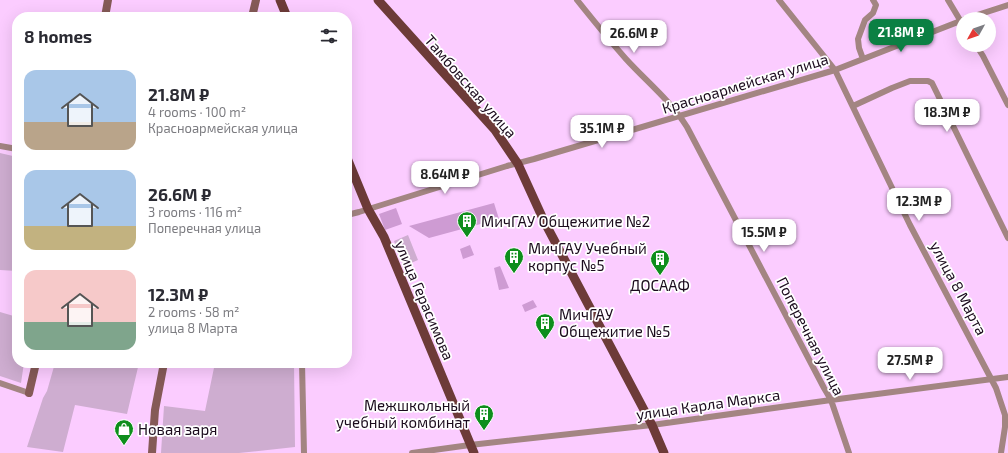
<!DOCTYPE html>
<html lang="en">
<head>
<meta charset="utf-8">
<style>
	body { margin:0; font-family:"Exo 2",sans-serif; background:#f7f7f7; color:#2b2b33; height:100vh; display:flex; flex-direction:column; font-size:15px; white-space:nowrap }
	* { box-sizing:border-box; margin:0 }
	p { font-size:13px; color:#7c7c81 }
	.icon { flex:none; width:22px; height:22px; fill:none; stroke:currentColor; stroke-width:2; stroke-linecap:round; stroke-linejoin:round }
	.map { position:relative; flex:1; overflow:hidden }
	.panel { position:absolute; left:12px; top:12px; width:340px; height:356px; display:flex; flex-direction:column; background:#fff; border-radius:16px; box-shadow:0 4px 16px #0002 }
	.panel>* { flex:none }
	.needle { width:26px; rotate:230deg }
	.buttons { position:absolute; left:956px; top:12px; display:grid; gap:8px }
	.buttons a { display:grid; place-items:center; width:40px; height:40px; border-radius:50%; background:#fff; box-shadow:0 4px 16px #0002; font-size:20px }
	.price { position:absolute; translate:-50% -34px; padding:0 9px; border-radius:8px; background:#fff; color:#222; font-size:13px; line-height:26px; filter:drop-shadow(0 1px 2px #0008) }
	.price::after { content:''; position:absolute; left:50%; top:24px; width:12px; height:9px; margin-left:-6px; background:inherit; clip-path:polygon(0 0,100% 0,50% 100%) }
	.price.active { background:#0b8043; color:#fff }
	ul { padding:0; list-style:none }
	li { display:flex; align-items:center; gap:12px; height:100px; padding:0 12px }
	li span { display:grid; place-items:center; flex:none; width:112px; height:80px; border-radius:12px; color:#555 }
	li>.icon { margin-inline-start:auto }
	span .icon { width:48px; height:48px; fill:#fffc; stroke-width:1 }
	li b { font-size:17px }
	h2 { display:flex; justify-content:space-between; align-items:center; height:48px; padding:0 12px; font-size:17px }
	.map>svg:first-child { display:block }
	.green { fill:#ceadd0 }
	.forest { fill:#ce9bd3 }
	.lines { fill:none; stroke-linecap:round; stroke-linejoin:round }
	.street { stroke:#a38582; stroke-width:6 }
	.secondary { stroke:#855a57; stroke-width:8 }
	.primary { stroke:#6d3b38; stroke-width:9 }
	.labels { text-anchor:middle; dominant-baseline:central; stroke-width:3.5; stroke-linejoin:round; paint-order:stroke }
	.street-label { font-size:15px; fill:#1b0b1d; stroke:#fff }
	.poi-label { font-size:15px; fill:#1b0b1d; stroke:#fff; text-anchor:start }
</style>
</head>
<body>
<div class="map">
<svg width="1008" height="453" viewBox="0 0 1008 453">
	<rect width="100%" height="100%" fill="#fbccff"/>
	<!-- green -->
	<path class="green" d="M0,153L17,157V271L0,270Z
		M408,235L418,260L404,266L394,241Z
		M0,312L17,317V363H24L21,383L0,376Z
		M55,363H139L127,414L75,405L63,452L27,447L43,398L47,391Z
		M215,363H294L295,447L239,453H161L164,406L205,411Z"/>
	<!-- forest -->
	<path class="forest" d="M494,203L499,219L429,238L409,226Z
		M396,208L402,224L385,230L379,214Z
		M470,245L474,255L463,259L460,249Z
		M500,266L509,288L499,290L494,268Z
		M533,300L537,307L525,312L522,305Z"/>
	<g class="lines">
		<!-- street -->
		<path class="street" d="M577,0C593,20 609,40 626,59C646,81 671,101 687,127L824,388L831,400L849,453
			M779,0L835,70L910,225L996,388L1005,415V427L1001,453
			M948,0L963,25
			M965,19L1008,5
			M976,45L983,56L1008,105
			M863,59L859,48L858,39L865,20L873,13L876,5L873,0
			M853,106L892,88L910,81H928L932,83L1008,238
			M0,146L17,149
			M347,215L359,212L507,166L534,159L835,70L963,20
			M302,363L304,453
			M0,383L29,393
			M412,453L470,445L652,425L831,400L1008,377"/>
		<!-- secondary -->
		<path class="secondary" d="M105,17L108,0
			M252,17L256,0
			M29,393L36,363
			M152,453L155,410L164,363"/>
		<!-- primary -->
		<path class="primary" d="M280,0L287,17
			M378,0L495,130L518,164L544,221L652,425L664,453
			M347,158L368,209L384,237L474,453"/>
	</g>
	<!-- icons -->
	<defs>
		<g id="building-pin" transform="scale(1)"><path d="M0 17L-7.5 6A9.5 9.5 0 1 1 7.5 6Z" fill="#0e8e1c" stroke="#fff"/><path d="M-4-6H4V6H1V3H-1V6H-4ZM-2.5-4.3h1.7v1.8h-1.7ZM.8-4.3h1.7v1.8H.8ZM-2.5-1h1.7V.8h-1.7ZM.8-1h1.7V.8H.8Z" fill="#fff"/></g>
		<g id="shop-pin" transform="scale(1)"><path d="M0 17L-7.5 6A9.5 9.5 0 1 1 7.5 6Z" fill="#0e8e1c" stroke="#fff"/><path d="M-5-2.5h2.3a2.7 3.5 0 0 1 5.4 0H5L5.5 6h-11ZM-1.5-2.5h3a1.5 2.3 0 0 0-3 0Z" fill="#fff"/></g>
	</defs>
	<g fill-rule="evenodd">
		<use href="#building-pin" x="467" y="221"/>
		<use href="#building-pin" x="514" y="257"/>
		<use href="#building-pin" x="660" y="259"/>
		<use href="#building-pin" x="545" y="323"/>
		<use href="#building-pin" x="484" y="414"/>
		<use href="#shop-pin" x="124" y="429"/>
	</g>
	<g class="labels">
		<!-- street labels -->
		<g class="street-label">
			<text transform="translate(745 83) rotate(-17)">Красноармейская улица</text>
			<text transform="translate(471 86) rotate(49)">Тамбовская улица</text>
			<text transform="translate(959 288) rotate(62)">улица 8 Марта</text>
			<text transform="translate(425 300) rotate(67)">улица Герасимова</text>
			<text transform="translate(811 336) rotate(63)">Поперечная улица</text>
			<text transform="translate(708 404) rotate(-8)">улица Карла Маркса</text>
		</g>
		<!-- poi labels -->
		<g class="poi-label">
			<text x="481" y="221">МичГАУ Общежитие №2</text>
			<text x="528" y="248">МичГАУ Учебный<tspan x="528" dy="17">корпус №5</tspan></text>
			<text x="660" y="285" text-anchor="middle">ДОСААФ</text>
			<text x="559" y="314">МичГАУ<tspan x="559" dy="17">Общежитие №5</tspan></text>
			<text x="470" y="405" text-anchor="end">Межшкольный<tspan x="470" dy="17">учебный комбинат</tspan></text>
			<text x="138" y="429">Новая заря</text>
		</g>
	</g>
</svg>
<div class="buttons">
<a><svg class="needle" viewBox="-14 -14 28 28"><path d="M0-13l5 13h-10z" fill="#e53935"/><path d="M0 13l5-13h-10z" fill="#7c7c81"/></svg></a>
</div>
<b class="price active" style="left:901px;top:53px">21.8M ₽</b>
<b class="price" style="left:634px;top:54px">26.6M ₽</b>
<b class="price" style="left:947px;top:133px">18.3M ₽</b>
<b class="price" style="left:602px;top:149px">35.1M ₽</b>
<b class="price" style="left:445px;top:195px">8.64M ₽</b>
<b class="price" style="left:919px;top:222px">12.3M ₽</b>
<b class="price" style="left:764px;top:253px">15.5M ₽</b>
<b class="price" style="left:910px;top:381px">27.5M ₽</b>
<section class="panel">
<h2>8 homes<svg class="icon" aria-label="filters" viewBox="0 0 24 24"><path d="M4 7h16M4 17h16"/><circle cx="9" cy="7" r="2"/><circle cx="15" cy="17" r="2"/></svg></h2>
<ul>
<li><span style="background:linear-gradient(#a9c7e8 65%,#b9a48a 0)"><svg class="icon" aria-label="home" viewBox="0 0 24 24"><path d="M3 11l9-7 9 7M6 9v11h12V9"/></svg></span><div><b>21.8M ₽</b><p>4 rooms · 100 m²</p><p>Красноармейская улица</p></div></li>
<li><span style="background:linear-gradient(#a9c7e8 70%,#c2b280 0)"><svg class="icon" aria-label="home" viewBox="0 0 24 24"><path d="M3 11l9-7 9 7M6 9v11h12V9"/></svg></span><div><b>26.6M ₽</b><p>3 rooms · 116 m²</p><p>Поперечная улица</p></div></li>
<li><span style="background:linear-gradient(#f6c9c9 65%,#7fa58c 0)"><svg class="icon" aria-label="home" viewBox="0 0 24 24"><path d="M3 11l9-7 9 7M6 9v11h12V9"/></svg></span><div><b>12.3M ₽</b><p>2 rooms · 58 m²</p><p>улица 8 Марта</p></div></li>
</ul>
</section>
</div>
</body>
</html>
